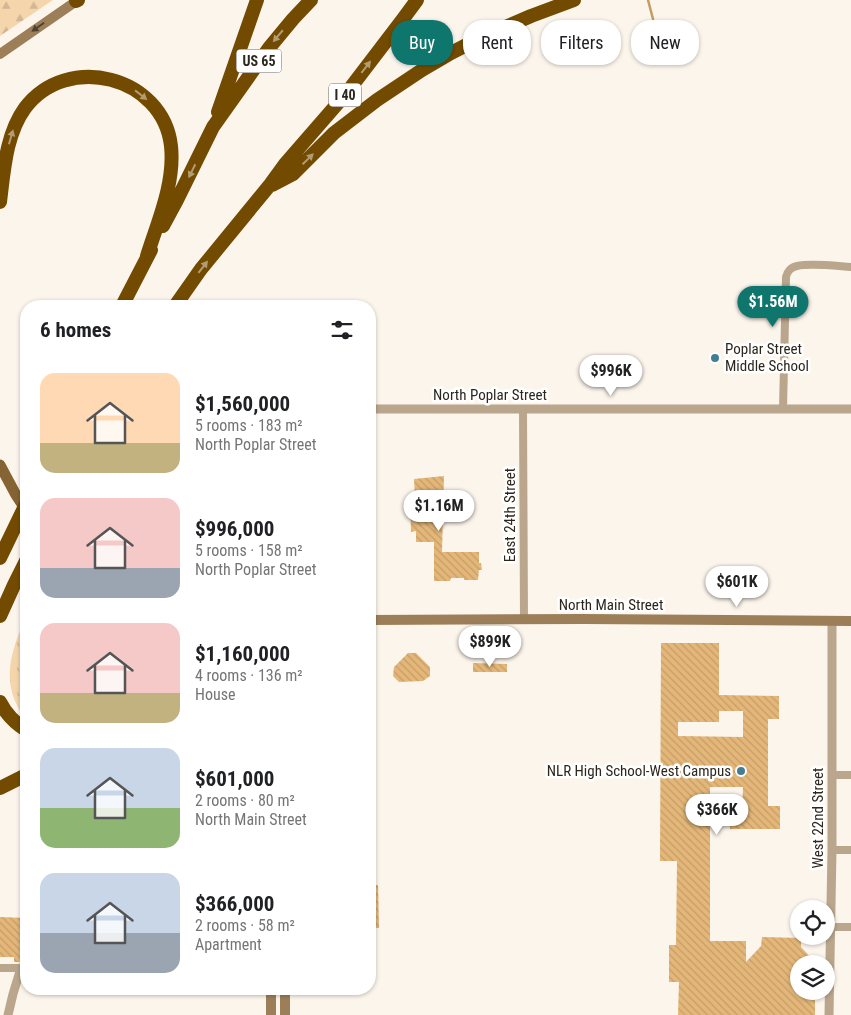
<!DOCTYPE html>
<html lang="en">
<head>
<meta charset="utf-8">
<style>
	body { margin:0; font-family:"Roboto Condensed",sans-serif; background:#f2f2f2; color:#202124; height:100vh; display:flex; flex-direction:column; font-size:19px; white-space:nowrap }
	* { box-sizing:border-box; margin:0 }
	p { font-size:16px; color:#757577 }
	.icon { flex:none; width:28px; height:28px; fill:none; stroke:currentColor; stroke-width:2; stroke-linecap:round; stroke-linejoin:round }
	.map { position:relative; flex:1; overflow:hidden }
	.details { position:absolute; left:20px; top:300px; width:356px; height:695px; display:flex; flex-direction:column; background:#fff; border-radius:20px; box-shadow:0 1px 4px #0004 }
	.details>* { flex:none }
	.banner { position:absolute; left:391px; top:20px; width:384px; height:45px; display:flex; gap:10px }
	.buttons { position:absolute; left:790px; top:900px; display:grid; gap:10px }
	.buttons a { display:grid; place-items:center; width:45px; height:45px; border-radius:50%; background:#fff; box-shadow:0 1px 4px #0004; font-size:25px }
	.price { position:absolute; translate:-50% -42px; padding:0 11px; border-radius:18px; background:#fff; color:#222; font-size:16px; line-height:32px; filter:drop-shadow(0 1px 2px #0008) }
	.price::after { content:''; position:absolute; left:50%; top:30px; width:15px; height:11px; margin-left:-8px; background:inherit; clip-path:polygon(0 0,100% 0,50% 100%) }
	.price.selected { background:#0f766e; color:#fff }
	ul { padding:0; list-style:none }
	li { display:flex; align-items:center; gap:15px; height:125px; padding:0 20px }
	li span { display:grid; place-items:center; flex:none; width:140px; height:100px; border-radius:15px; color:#555 }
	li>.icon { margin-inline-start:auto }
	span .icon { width:60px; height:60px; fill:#fffc; stroke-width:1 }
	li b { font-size:21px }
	h2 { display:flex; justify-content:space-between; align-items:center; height:60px; padding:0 20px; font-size:21px }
	.pill { padding:0 18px; border-radius:20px; background:#fff; box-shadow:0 1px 4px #0004; font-size:18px; line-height:45px }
	.pill.selected { background:#0f766e; color:#fff }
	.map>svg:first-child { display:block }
	.grass { fill:url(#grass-tufts) }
	.forest { fill:url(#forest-firs) }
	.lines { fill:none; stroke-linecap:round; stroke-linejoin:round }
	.stream { stroke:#c89c5f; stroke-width:2.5 }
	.building { fill:url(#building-back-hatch); fill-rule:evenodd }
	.minor { stroke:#baa68d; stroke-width:8 }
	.tertiary { stroke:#baa68d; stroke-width:9 }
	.secondary { stroke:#9c7f59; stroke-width:10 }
	.primary { stroke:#866332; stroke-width:11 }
	.motorway { stroke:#734b00; stroke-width:14 }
	.oneway { fill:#4e412f }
	.oneway2 { fill:#b29c73 }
	.poi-dot { fill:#417e94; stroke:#fff; stroke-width:2 }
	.labels { text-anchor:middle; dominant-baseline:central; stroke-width:5; stroke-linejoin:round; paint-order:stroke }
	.shield { fill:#fff; stroke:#6b6761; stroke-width:1 }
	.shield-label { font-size:14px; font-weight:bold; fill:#2c261d }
	.poi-label { font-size:15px; fill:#2c261d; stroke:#fff; text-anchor:start }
	.street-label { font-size:15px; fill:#2c261d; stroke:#fff }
</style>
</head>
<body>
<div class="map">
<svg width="851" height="1015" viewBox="0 0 851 1015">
	<defs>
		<pattern id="grass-tufts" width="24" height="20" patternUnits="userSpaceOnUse" patternTransform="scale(1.25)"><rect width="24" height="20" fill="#f5d5ac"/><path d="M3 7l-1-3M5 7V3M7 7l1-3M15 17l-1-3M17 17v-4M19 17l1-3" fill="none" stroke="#d2b794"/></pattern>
		<pattern id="forest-firs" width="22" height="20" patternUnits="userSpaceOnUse" patternTransform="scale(1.25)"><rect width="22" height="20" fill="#f5d5ac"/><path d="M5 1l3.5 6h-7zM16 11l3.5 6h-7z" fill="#d2b794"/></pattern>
		<pattern id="building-back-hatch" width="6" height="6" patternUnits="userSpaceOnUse" patternTransform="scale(1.25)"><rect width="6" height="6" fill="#e4b779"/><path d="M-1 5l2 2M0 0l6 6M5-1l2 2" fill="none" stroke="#c49d68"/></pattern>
	</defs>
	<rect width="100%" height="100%" fill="#fcf5ec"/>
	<!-- grass -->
	<path class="grass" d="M26,617V720C0,685 9,655 26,617Z"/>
	<!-- forest -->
	<path class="forest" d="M0,0H53L0,36Z"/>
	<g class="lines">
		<!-- stream -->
		<path class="stream" d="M648,0L653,19"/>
	</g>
	<!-- building -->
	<path class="building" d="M444,476L442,552H479V563H481L482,570H479L478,580H464V578H451L450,581H434V542H416V531L411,532L410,498H415L414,479Z
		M661,643H719V695L779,696V719H768V806H780V829H730L731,815H742L743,787H710V941H746V962L761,946L762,937L801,938V947L817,964H799V991H815V1015H678L679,982H669V945H676L677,861H660ZM719,711H743V737L678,736V722H719Z
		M408,653H416L430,667V676L423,681L399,682L393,676L394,667Z
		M473,663L507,664V672H473Z
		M370,885H378L379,928H370Z
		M0,917L26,918V956H24V962H14V957H0Z"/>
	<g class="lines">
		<!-- minor -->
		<path class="minor" d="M523,409L524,620
			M783,409L786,277C787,272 791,267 797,266C811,263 836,266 851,267
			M832,775H851
			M832,850H851
			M832,927H851
			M0,968H26"/>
		<!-- tertiary -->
		<path class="tertiary" d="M370,409H851
			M8,1015L13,994L21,968
			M829,1015L832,850V621"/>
		<!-- secondary -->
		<path class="secondary" d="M0,54L78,0
			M370,620L584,619L851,621
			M271,989V1015
			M285,989V1015"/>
		<!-- primary -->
		<path class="primary" d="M0,465L16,495L26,510"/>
		<!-- motorway -->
		<path class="motorway" d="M76,1L78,0
			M218,112L257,0
			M272,185L293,174L334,133L377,100L422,70L451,53L482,37L531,16L574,0
			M0,202C4,170 6,134 25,108C67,52 163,76 171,146C175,183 158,221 147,256
			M163,226L177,200L213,127L269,48L293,19L311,0
			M122,306L151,250
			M175,306L201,269L269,186L285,164L345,95L403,19L417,0
			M0,558L26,504
			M0,616L14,585L26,561
			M0,702C6,714 15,723 26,730
			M0,788L26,775"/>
	</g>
	<!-- one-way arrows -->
	<defs><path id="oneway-solid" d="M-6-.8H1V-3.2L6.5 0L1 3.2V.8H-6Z" transform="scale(1.25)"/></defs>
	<use class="oneway" href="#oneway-solid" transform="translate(38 27) rotate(145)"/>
	<g class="oneway2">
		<use href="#oneway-solid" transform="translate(278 36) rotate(130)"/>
		<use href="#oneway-solid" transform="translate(366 67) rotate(-52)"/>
		<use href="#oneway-solid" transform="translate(141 95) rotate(38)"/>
		<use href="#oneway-solid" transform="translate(11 137) rotate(-74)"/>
		<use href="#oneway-solid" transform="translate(308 159) rotate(-44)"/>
		<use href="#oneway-solid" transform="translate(192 171) rotate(116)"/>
		<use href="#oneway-solid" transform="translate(203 267) rotate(-52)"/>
	</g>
	<!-- markers -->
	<g class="poi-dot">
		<circle cx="715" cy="358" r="5"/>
		<circle cx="741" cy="771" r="5"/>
	</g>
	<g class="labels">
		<!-- shield labels -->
		<g class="shield">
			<rect x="236.5" y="49.5" width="45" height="23" rx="4"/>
			<rect x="329" y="83.5" width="32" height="23" rx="4"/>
		</g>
		<g class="shield-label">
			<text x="259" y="61">US 65</text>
			<text x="345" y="95">I 40</text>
		</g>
		<!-- poi labels -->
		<g class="poi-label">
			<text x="725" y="349">Poplar Street<tspan x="725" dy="17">Middle School</tspan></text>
			<text x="731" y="771" text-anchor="end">NLR High School-West Campus</text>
		</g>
		<!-- street labels -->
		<g class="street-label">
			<text x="490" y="395">North Poplar Street</text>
			<text transform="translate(510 515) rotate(-90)">East 24th Street</text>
			<text x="611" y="605">North Main Street</text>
			<text transform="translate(818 818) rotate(-90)">West 22nd Street</text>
		</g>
	</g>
</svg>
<div class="buttons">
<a><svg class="icon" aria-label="locate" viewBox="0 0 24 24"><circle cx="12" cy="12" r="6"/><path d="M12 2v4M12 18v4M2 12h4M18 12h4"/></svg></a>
<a><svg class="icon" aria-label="layers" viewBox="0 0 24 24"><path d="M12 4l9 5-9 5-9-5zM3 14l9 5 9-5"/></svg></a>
</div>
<b class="price selected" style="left:773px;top:328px">$1.56M</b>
<b class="price" style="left:611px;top:397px">$996K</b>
<b class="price" style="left:439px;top:532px">$1.16M</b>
<b class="price" style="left:737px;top:608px">$601K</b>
<b class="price" style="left:490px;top:668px">$899K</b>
<b class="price" style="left:717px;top:836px">$366K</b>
<div class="banner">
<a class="pill selected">Buy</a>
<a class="pill">Rent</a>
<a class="pill">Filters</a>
<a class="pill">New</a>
</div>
<section class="details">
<h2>6 homes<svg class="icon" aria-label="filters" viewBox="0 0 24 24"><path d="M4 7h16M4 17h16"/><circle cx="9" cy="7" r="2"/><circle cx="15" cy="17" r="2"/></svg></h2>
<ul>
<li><span style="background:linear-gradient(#ffd9b3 70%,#c2b280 0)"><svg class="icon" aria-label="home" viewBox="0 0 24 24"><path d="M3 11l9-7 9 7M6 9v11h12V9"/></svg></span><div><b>$1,560,000</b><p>5 rooms · 183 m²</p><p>North Poplar Street</p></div></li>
<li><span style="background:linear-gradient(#f6c9c9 70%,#9aa5b1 0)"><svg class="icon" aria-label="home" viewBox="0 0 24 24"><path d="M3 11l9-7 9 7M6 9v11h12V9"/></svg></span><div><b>$996,000</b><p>5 rooms · 158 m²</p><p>North Poplar Street</p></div></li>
<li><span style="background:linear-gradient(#f6c9c9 70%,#c2b280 0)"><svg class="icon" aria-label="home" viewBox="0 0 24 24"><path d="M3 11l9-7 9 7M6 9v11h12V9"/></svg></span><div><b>$1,160,000</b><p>4 rooms · 136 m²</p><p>House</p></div></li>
<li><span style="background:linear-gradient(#c9d6e8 60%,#8fb573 0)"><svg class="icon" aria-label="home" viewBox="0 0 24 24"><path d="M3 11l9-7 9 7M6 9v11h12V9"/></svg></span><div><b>$601,000</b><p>2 rooms · 80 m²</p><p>North Main Street</p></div></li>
<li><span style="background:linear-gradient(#c9d6e8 60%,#9aa5b1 0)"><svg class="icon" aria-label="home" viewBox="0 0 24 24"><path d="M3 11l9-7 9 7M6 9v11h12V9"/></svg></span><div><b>$366,000</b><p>2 rooms · 58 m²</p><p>Apartment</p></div></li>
</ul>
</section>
</div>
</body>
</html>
